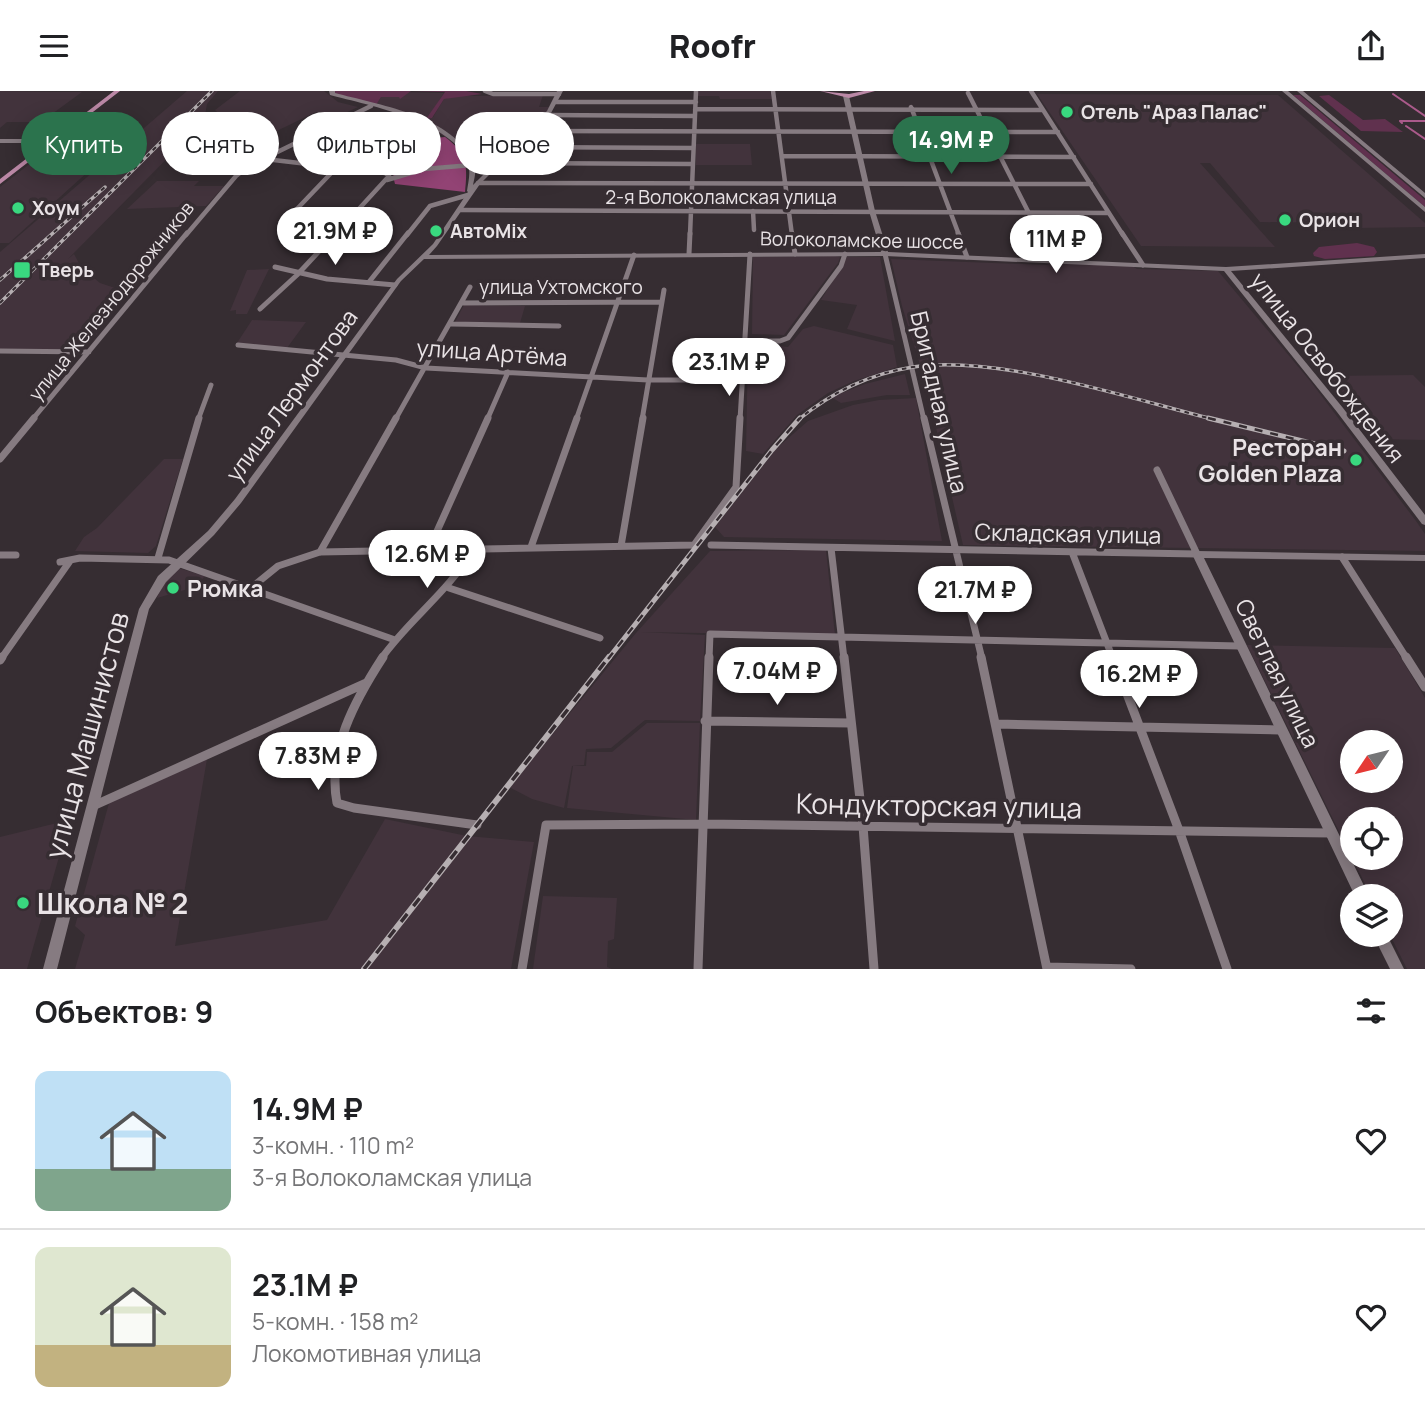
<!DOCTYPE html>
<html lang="ru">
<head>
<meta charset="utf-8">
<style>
	body { margin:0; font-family:Manrope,sans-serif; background:#f6f6f6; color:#202124; height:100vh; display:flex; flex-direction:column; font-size:26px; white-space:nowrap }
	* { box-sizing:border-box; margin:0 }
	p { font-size:23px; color:#757577 }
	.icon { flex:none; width:38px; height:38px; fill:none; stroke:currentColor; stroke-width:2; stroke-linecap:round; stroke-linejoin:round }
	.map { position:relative; height:878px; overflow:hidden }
	.drawer { display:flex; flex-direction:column; background:#fff; flex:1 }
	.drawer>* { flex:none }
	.top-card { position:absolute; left:21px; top:21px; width:700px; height:63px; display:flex; gap:14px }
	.needle { width:46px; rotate:235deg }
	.controls { position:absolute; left:1340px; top:639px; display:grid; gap:14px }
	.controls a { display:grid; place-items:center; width:63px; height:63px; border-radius:50%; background:#fff; box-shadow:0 4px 18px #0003; font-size:35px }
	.price { position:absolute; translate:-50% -60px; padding:0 16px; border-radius:24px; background:#fff; color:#222; font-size:23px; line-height:46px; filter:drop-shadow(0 2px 4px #0008) }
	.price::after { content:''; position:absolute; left:50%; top:42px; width:21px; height:16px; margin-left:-10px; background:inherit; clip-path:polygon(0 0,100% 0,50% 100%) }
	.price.active { background:#2b734d; color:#fff }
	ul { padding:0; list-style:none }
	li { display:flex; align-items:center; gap:21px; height:175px; padding:0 35px }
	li+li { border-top:2px solid #e0e0e0 }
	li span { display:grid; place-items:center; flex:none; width:196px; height:140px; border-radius:14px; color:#555 }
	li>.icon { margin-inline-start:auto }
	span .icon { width:84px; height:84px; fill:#fffc; stroke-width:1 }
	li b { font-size:30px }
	h2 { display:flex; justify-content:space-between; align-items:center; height:84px; padding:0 35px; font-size:30px }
	.chip { padding:0 24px; border-radius:32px; background:#fff; box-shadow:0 4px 18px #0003; font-size:24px; line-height:63px }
	.chip.active { background:#2b734d; color:#fff }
	header { display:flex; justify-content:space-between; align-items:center; height:91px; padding:0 35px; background:#fff; font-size:32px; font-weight:800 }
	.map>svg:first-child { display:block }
	.built { fill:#42333c; fill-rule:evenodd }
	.green { fill:#60314e }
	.forest { fill:#924374 }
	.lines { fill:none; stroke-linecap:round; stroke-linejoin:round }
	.stream { stroke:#ab5a8b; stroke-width:2 }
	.street-far3 { stroke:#867b81; stroke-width:4.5 }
	.street-far2 { stroke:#867b81; stroke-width:5 }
	.street-far1 { stroke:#867b81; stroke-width:7 }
	.street { stroke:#867b81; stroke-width:9 }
	.secondary { fill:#867b81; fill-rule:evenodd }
	.primary { fill:#bb88a6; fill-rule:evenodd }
	.rail-far2-casing { stroke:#b6afb2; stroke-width:3.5 }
	.rail-far1-casing { stroke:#b6afb2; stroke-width:5 }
	.rail-casing { stroke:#b6afb2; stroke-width:6 }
	.rail-far2 { stroke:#362d32; stroke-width:2; stroke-dasharray:4.5; stroke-linecap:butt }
	.rail-far1 { stroke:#362d32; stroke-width:2.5; stroke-dasharray:8; stroke-linecap:butt }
	.rail { stroke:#362d32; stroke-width:3.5; stroke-dasharray:10; stroke-linecap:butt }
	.poi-dot { fill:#39d87f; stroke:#362d32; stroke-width:2.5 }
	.labels { text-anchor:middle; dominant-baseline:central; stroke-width:7; stroke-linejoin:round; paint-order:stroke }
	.far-poi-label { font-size:19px; font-weight:bold; fill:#e9e3e6; stroke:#362d32; text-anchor:start }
	.far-street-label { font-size:19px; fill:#e9e3e6; stroke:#362d32 }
	.street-label { font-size:23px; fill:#e9e3e6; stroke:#362d32 }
	.poi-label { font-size:23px; font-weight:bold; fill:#e9e3e6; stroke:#362d32; text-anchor:end }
	.near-street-label { font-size:28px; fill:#e9e3e6; stroke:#362d32 }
	.near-poi-label { font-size:28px; font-weight:bold; fill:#e9e3e6; stroke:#362d32; text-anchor:start }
</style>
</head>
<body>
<header><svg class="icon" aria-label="menu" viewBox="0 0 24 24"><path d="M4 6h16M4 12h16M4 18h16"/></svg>Roofr<svg class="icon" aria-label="share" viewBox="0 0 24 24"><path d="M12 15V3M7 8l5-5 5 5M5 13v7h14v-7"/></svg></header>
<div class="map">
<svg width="1425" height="878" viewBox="0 0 1425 878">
	<rect width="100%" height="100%" fill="#362d32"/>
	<!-- built -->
	<path class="built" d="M0,0L58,1H82L41,31H7L0,37Z
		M187,0H218L207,13L204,30L68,168L74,163L81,176L100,192L130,202L84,259H0V161Z
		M240,0H324L338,11L358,16L343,23L316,21L250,53L215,19Z
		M698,0H770L772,8H720L719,5H698Z
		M400,1L444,2L428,28L433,26L444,8L457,5L543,4L539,16H553L513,55L466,61L422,30L425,28L376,14L382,4Z
		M1037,3L1278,4L1425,132V136L1357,137L1350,132L1260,131L1210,72H1200L1275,156L1141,155Z
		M696,53H750L752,74H696Z
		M36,68L101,69L9,152H0V96Z
		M157,90H199L194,95H224L206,115L127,118Z
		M835,165L840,166L838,172L784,244L752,243L753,166Z
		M847,166H880L895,250L847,238L857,214L821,209Z
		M891,168L1047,174L1052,171L1131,174L1137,178L1218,180L1311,291L1416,430L1425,443V460L963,454L926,293L902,215Z
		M269,178L247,223H236V219L230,220L247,179Z
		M464,214L525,215L520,232L455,231Z
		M252,229L306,231L287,257L237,252Z
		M814,235L893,254L897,276L854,290L828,302L797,324L763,363L746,360L748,255L753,252L788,256L803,238Z
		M905,283L910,304H887L841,312L831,306L865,293Z
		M1413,284L1425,296V349L1377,348L1327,285Z
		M916,307L942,450L724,446L715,436L777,357L808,330L853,314L879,309Z
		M164,368H183L156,455L148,462L75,460L84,446L97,437Z
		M826,459L835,544L640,541L705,544L700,630L645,629L611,657L586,658L584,674L572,675L564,717L532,708L509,696L636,542L710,460Z
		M178,477L205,485L195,496L157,507L164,490Z
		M1247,554L1395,557L1425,607V878H1407L1390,844L1391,805H1371ZM1391,651V690H1353V651ZM1391,728V766H1353V728Z
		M647,632H700L696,729L567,717L573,675H586L587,661H612Z
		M207,668L175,855L327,829L385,728L467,745L534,751L511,878H75L85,844L75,835L109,712Z
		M57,732L67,738L27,878H0V746Z
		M543,805L617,807L614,848L608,850L607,876L612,878H533Z"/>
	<!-- green -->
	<path class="green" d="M334,0H466L482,3L444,8L432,27L426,28L445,1L411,0L400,8L399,6H381L376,14L333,2Z
		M1293,4H1300L1425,109V116Z
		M1329,4L1363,29L1385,28L1403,41L1361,40L1319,5Z
		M1357,152L1374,156L1377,161L1374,165L1325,168L1314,165L1313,162L1319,156Z"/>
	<!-- forest -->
	<path class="forest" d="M445,46C467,62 468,75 465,101L395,93L393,85L401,78L400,74L390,75L388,71L407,64C413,48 431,47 445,46Z"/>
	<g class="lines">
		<!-- stream -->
		<path class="stream" d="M1393,3L1425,25
			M1402,32L1400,30H1425
			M1406,35L1425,48"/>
		<!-- street-far3 -->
		<path class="street-far3" d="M485,0L493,3H559
			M773,0L792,144
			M1031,0L1123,144
			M968,2L1040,144
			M556,11H696
			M911,16L959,144
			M695,18L1043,19
			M546,24L695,25
			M342,31L403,49L423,47
			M529,40L1058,41
			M480,53L522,47
			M512,56L693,57
			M782,65L1074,66
			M265,68L385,82L389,85L335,144
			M497,72L692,73
			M387,89L424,78L472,74
			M478,92L1091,93
			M460,119L1109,122
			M295,120L336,77
			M753,120L754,139
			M186,144L236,85L249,75L371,15
			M407,144L430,115L468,104
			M690,144L696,0"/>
		<!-- street-far2 -->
		<path class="street-far2" d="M792,142L795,163
			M958,142L967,166
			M1040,142L1054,170
			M1122,142L1143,174
			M689,163L690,142
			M885,163L924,329
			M275,176L327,188L395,194
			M369,191L408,142
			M461,212L662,211
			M260,218L297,184L336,142
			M451,233L559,235
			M745,250H780L788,247L841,175L845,163
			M238,254L396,269L426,277L648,289H744
			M0,260L89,261
			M32,329L187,142
			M198,329L211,294
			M395,329L470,196
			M487,329L508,281
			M576,329L634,164
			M642,329L664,199
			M740,329L750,163"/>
		<!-- street-far1 -->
		<path class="street-far1" d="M924,327L982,568
			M0,368L34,327
			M711,454L1197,463L1157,379
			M621,455L643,327
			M531,456L577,327
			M831,457L844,568
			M429,458L488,327
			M320,461L396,327
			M1072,461L1113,568
			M0,464H16
			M1342,466L1407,568
			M158,467L199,327
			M60,471L80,467L169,469L395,549
			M251,497L278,475L320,461L694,454L736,396L740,327
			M449,497L600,547
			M1,568L70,470
			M381,568C409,528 449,501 473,458
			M709,568L710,543L1239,555"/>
		<!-- street -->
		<path class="street" d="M383,566C355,609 327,660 337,712L354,717L477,734
			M844,566L863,735L874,878
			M981,566L1047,878
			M1113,566L1180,742L1227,878
			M1406,566L1425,596
			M0,569L2,566
			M705,630L850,632
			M997,633L1280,639
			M93,715L366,592
			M1047,876L1131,878
			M522,878L546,734L703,733L1331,742
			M698,878L709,566"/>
		<!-- secondary -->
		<path class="secondary" d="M329,0H335V2C376,13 451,25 470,67C471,68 475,77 475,78C476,82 474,89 473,94L547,20L557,0H563L551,22L480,93L437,155L429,164L881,161L869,120L843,5L846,3L849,5L875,120L888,161L1226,176L1425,163V167L1231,180L1343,317L1425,424V434L1422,433L1337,321L1224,180L885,165L424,168L401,190L241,412L214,444L166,491L149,518L57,878H43L139,518L158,485L208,440L235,408L397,188L433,153L468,101L467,100C468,93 470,85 469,78C463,32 367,14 330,4Z
			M1282,0H1288L1425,116V121Z
			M1297,0H1303L1425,102V107Z
			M0,48H53L56,50L53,52H0Z
			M1197,460L1425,464V470L1204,467L1369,805H1355L1192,463Z
			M1373,844H1387L1404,878H1390Z"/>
		<!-- primary -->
		<path class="primary" d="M114,0H120L0,93V88Z
			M820,0L849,3L864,0H875L849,7Z"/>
		<!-- rail-far2 casing -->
		<g class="rail-far2-casing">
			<path id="rail-far2" d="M0,189L105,96
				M0,212L212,0
				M798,329C832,301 869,283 913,276C998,263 1131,308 1216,329"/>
		</g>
		<!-- rail-far1 casing -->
		<g class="rail-far1-casing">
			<path id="rail-far1" d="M1208,327L1344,360
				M608,568L772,359L800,327"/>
		</g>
		<!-- rail casing -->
		<g class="rail-casing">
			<path id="rail" d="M364,878L609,566"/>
		</g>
		<!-- rail-far2 -->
		<use href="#rail-far2" class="rail-far2"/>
		<!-- rail-far1 -->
		<use href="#rail-far1" class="rail-far1"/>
		<!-- rail -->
		<use href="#rail" class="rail"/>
	</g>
	<!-- markers -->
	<g class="poi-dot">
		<circle cx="1067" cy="21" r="7"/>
		<circle cx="18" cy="117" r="7"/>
		<circle cx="1285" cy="129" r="7"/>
		<circle cx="436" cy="140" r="7"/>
		<rect x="13" y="170" width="18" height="18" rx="3.5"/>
		<circle cx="1356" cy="369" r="7"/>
		<circle cx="173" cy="497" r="7"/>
		<circle cx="23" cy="812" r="7"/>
	</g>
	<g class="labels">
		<!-- far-poi labels -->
		<g class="far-poi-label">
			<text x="1081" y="21">Отель "Араз Палас"</text>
			<text x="32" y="117">Хоум</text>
			<text x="1299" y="129">Орион</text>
			<text x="450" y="140">АвтоMix</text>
			<text x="38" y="179">Тверь</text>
		</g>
		<!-- far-street labels -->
		<g class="far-street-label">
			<text x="721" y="106">2-я Волоколамская улица</text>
			<text transform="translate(862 149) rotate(1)">Волоколамское шоссе</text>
			<text x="561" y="196">улица Ухтомского</text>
			<text transform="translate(111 210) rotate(-51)">улица Железнодорожников</text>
		</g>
		<!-- street labels -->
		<g class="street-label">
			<text transform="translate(492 261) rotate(4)">улица Артёма</text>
			<text transform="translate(1328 276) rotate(52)">улица Освобождения</text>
			<text transform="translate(291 304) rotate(-54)">улица Лермонтова</text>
			<text transform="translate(940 311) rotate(77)">Бригадная улица</text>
			<text transform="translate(1068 442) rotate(1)">Складская улица</text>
			<text transform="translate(1278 582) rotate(64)">Светлая улица</text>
		</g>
		<!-- poi labels -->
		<g class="poi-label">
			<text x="1342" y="356">Ресторан<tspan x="1342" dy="26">Golden Plaza</tspan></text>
			<text x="187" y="497" text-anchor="start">Рюмка</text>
		</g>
		<!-- near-street labels -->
		<g class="near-street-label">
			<text transform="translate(86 644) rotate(-75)">улица Машинистов</text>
			<text transform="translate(939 714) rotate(1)">Кондукторская улица</text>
		</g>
		<!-- near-poi labels -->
		<g class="near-poi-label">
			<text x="37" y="812">Школа № 2</text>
		</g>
	</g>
</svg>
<div class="controls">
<a><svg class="needle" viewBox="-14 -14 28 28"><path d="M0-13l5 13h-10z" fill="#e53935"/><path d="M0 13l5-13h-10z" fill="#757577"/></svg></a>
<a><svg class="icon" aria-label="locate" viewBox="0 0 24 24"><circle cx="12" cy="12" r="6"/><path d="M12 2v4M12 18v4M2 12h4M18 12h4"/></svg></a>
<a><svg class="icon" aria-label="layers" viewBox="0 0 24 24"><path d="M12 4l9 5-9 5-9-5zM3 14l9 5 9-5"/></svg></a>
</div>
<b class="price active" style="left:951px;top:85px">14.9M ₽</b>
<b class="price" style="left:335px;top:176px">21.9M ₽</b>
<b class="price" style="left:1056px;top:184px">11M ₽</b>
<b class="price" style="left:729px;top:307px">23.1M ₽</b>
<b class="price" style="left:427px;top:499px">12.6M ₽</b>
<b class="price" style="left:975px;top:535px">21.7M ₽</b>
<b class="price" style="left:777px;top:616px">7.04M ₽</b>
<b class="price" style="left:1139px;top:619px">16.2M ₽</b>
<b class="price" style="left:318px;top:701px">7.83M ₽</b>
<div class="top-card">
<a class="chip active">Купить</a>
<a class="chip">Снять</a>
<a class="chip">Фильтры</a>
<a class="chip">Новое</a>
</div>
</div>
<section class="drawer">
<h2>Объектов: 9<svg class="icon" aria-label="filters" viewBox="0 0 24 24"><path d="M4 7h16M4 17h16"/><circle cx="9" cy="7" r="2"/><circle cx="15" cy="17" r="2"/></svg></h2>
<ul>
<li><span style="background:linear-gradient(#bfe0f5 70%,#7fa58c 0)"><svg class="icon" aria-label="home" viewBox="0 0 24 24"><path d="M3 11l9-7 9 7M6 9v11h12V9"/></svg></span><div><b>14.9M ₽</b><p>3-комн. · 110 m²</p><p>3-я Волоколамская улица</p></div><svg class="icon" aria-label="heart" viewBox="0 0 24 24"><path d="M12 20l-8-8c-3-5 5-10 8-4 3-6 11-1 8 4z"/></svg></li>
<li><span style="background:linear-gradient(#dfe7d0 70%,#c2b280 0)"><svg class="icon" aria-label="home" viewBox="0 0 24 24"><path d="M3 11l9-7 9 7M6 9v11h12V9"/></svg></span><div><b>23.1M ₽</b><p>5-комн. · 158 m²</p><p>Локомотивная улица</p></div><svg class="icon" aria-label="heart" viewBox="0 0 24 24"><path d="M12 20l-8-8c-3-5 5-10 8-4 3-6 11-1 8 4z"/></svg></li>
</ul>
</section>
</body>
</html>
